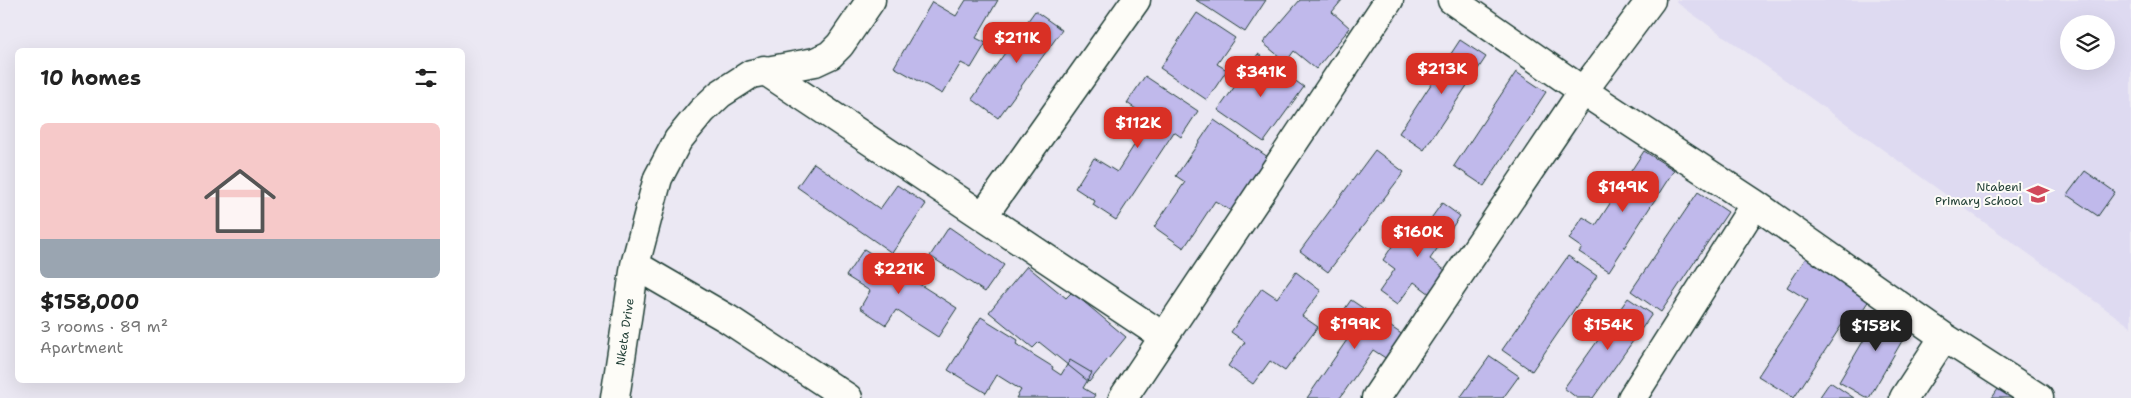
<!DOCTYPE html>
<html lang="en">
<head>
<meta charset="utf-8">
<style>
	body { margin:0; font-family:"Shantell Sans",sans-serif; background:#f6f6f6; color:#222; height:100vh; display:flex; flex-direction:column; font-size:19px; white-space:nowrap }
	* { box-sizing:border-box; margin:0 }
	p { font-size:16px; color:#767676 }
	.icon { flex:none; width:28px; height:28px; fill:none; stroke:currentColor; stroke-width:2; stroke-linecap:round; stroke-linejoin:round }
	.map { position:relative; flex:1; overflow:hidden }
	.drawer { position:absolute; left:15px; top:48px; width:450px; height:335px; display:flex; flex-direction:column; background:#fff; border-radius:8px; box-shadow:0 5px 20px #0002 }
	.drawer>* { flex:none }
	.buttons { position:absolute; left:2060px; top:15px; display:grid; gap:10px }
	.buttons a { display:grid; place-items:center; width:55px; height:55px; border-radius:50%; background:#fff; box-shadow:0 5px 20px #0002; font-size:25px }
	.price { position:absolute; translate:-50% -42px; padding:0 11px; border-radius:10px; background:#d93025; color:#fff; font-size:16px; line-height:32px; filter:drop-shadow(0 1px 2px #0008) }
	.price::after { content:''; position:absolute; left:50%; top:30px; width:15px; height:11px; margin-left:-8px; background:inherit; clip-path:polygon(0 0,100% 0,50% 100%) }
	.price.selected { background:#222; color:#fff }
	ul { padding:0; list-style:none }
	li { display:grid; align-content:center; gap:10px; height:265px; padding:0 25px }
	li span { display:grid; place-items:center; height:155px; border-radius:8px; color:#555 }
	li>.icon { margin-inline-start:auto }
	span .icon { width:90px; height:90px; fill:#fffc; stroke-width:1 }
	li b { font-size:21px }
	h2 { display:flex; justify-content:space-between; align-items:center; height:60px; padding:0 25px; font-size:21px }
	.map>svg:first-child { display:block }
	.built { fill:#dedaf1; fill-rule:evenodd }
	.building { fill:#c0b9eb; stroke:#1f3d34 }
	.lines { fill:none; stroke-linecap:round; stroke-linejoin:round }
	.minor-casing { stroke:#1f3d34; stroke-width:31 }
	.minor { stroke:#fdfcf7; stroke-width:28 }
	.labels { text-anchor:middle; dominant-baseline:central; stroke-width:4; stroke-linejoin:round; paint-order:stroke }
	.poi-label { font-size:12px; fill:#1f3d34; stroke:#fdfcf7; text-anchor:end }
	.street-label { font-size:12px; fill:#1f3d34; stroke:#fdfcf7 }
</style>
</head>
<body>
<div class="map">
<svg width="2131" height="398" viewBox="0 0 2131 398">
	<rect width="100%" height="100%" fill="#ebe8f3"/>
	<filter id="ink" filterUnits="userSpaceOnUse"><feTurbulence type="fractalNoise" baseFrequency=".02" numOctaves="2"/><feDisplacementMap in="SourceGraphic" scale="10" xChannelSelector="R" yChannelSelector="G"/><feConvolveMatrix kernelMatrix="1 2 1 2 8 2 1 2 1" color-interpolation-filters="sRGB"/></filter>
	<g filter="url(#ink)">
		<!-- built -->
		<path class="built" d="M1677,0H2131V327L1676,2ZM2069,24H2106V61H2069Z"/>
		<!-- building -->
		<path class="building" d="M966,0H998L976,38L986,43L971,68L961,63L942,94L894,67L932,2L956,16Z
			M1196,0H1266L1245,32Z
			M1300,0H1342L1332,12L1350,28L1316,69L1294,51L1286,62L1263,43Z
			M1035,11L1062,30L998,118L972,99Z
			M1197,13L1235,38L1217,64L1227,70L1207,100L1160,68Z
			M1460,40L1486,57L1424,150L1399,133Z
			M1258,54L1304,87L1264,142L1218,110Z
			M1516,72L1546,92L1484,186L1454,166Z
			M1145,76L1198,111L1181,137L1174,132L1116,220L1093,205L1095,201L1075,188L1094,158L1117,172L1151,119L1127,103Z
			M1214,120L1268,157L1231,211L1215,201L1184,248L1154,227L1185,182L1176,176Z
			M1375,150L1404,172L1328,272L1300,251Z
			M1644,151L1674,170L1609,271L1579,252L1582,248L1569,239L1583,217L1596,225Z
			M814,163L880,209L897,185L926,204L892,253L797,187Z
			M2085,171L2115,192L2098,216L2067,195Z
			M1698,192L1728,212L1661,312L1631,291Z
			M1442,203L1460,216L1430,259L1446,271L1430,294L1414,282L1397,305L1379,292L1395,269L1383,260L1399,236L1412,245Z
			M949,227L1004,265L985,292L930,256Z
			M864,249L957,308L938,337L896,310L886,325L860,308L870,291L846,276Z
			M1809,253L1873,294L1851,328L1843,323L1794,398L1758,376L1808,300L1787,287Z
			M1568,256L1597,276L1532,371L1502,350Z
			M1027,266L1066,298L1072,292L1126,337L1089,382L1039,342L1033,348L989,312Z
			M1296,272L1321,291L1302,316L1318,327L1285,371L1270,361L1253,384L1228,366L1245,342L1231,332L1262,288L1277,298Z
			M1628,298L1652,314L1593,398H1577L1564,388Z
			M1351,300L1403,335L1387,359L1373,350L1340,398H1307L1351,334L1335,323Z
			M1884,306L1913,322L1869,398H1867L1839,382Z
			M981,317L1018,340L1016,344L1053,367L1052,369L1061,375L1070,360L1092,373L1083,388L1095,395L1093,398H1016L1021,390L997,375L986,393L948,370Z
			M1490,356L1519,376L1503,398H1460Z
			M1830,382L1854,398H1819Z
			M2000,386L2016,398H1992Z"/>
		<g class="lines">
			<!-- minor casing -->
			<g class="minor-casing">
				<path id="minor" d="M1452,0L1583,91L1755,204L1944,337L2039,398
					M764,70L1164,337
					M983,216L1136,0
					M635,265L728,319L848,398
					M615,398L635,265L658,178L678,140L702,111L720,94L751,74L815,62L830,55L840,45L871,0
					M1123,398L1389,0
					M1376,398L1583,91L1651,0
					M1632,398L1755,204
					M1904,398L1944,337"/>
			</g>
			<!-- minor -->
			<use href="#minor" class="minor"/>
		</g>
	</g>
	<!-- icons -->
	<defs>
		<g id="school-bare" transform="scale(1.725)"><path d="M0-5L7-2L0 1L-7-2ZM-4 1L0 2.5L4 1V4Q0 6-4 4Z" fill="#d1495b" stroke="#fdfcf7" stroke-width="2.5" paint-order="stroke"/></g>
	</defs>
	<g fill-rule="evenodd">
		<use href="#school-bare" x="2038" y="194"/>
	</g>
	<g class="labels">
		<!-- poi labels -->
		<g class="poi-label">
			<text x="2022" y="187">Ntabeni<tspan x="2022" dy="14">Primary School</tspan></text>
		</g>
		<!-- street labels -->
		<g class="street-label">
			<text transform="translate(625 332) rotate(-82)">Nketa Drive</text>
		</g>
	</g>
</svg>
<div class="buttons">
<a><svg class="icon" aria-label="layers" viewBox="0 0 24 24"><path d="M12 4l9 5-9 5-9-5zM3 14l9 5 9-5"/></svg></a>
</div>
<b class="price" style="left:1017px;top:64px">$211K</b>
<b class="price" style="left:1442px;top:95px">$213K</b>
<b class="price" style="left:1261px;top:98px">$341K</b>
<b class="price" style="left:1138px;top:149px">$112K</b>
<b class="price" style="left:1623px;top:213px">$149K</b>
<b class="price" style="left:1418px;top:258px">$160K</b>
<b class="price" style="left:899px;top:295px">$221K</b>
<b class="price" style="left:1355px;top:350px">$199K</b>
<b class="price" style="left:1608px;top:351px">$154K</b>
<b class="price selected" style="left:1876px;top:352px">$158K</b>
<section class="drawer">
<h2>10 homes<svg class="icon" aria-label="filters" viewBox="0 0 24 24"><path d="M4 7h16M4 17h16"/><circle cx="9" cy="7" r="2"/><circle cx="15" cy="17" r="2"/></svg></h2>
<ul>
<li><span style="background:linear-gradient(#f6c9c9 75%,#9aa5b1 0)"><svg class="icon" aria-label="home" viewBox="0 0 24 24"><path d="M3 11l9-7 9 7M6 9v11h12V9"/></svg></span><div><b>$158,000</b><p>3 rooms · 89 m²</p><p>Apartment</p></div></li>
</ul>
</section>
</div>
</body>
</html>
